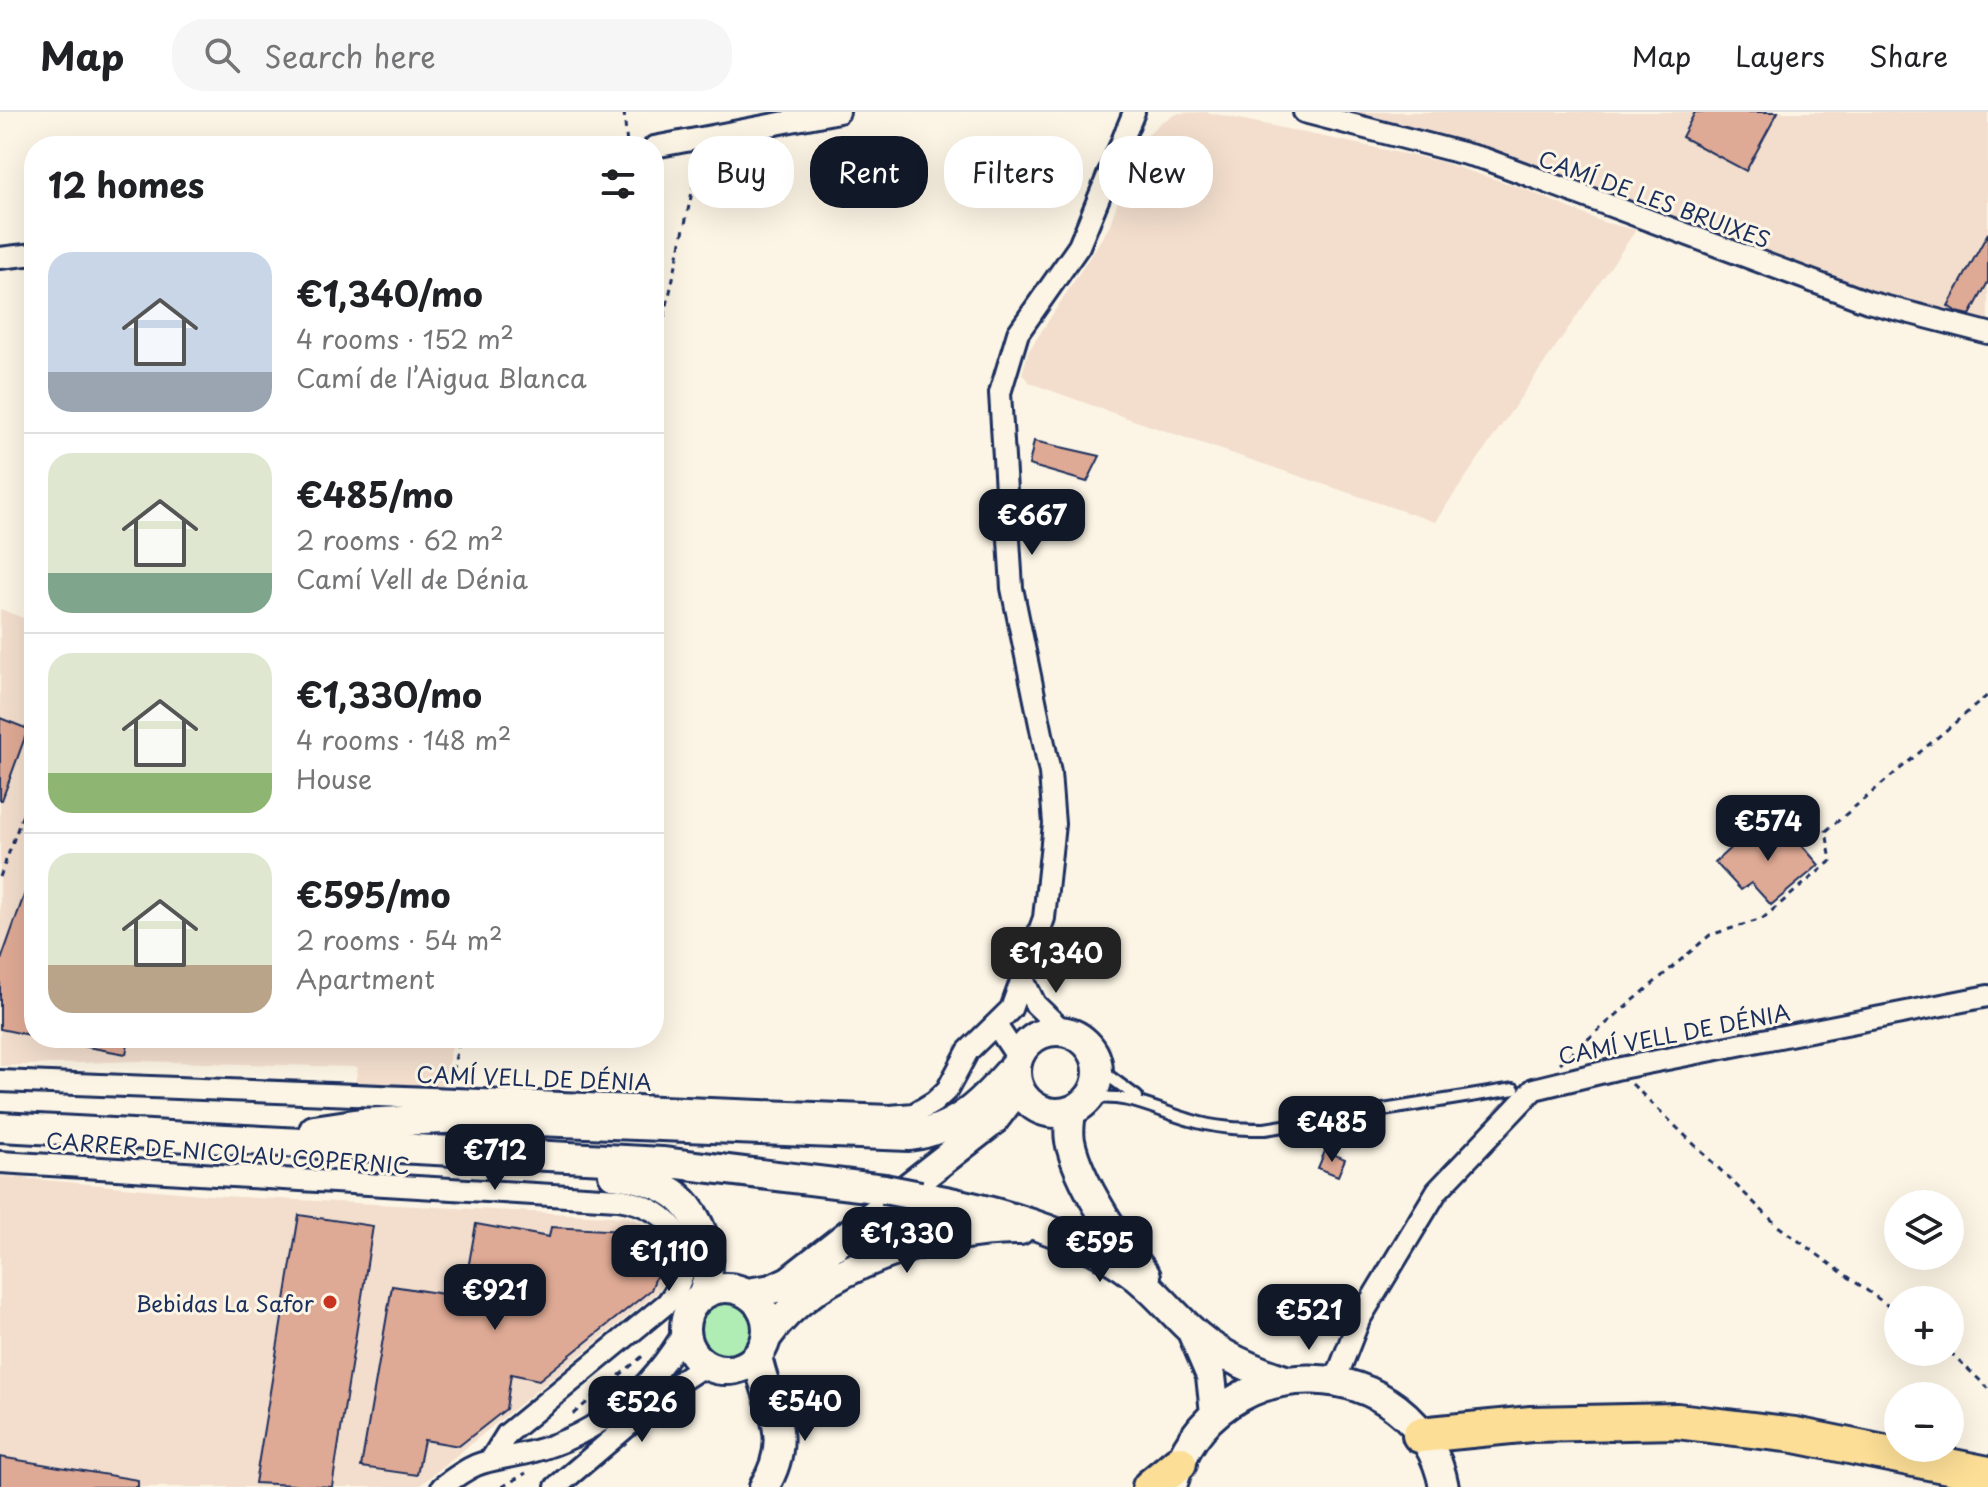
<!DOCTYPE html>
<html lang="en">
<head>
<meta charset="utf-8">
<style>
	body { margin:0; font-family:"Playpen Sans",sans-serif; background:#f6f6f6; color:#202124; height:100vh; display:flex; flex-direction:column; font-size:30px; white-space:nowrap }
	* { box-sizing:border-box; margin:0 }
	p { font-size:26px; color:#757577 }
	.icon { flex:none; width:44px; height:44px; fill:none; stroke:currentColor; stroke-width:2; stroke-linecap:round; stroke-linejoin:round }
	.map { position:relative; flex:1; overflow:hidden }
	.side { position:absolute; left:24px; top:24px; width:640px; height:912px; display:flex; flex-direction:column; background:#fff; border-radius:32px; box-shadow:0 8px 32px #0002 }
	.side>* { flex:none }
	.top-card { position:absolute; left:688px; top:24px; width:760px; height:72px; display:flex; gap:16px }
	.buttons { position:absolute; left:1884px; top:1078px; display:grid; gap:16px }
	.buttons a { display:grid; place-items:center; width:80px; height:80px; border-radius:50%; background:#fff; box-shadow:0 8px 32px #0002; font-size:40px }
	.price { position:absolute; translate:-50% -68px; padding:0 18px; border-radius:16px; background:#111827; color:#fff; font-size:26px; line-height:52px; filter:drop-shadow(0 2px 4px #0008) }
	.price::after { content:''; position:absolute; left:50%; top:48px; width:24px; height:18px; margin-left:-12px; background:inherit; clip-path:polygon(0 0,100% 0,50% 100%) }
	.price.active { background:#222; color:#fff }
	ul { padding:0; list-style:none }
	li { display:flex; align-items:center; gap:24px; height:200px; padding:0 24px }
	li+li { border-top:2px solid #e0e0e0 }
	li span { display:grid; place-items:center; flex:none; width:224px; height:160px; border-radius:24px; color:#555 }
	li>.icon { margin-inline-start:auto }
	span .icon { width:96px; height:96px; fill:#fffc; stroke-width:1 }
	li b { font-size:34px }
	h2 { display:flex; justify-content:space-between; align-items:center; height:96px; padding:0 24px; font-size:34px }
	.pill { padding:0 28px; border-radius:32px; background:#fff; box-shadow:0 8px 32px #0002; font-size:28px; line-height:72px }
	.pill.active { background:#111827; color:#fff }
	header { display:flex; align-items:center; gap:48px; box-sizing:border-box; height:112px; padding:0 40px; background:#fff; border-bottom:2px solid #e0e0e0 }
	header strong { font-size:38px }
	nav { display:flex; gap:44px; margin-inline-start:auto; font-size:28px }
	.search { width:560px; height:72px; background:#f6f6f6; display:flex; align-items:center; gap:20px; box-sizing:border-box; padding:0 28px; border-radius:32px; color:#757577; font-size:30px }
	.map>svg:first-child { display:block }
	.built { fill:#f3decd }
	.green { fill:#afedb4; stroke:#658e89; stroke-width:2 }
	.building { fill:#dfaa95; stroke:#1b2f5e; stroke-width:2 }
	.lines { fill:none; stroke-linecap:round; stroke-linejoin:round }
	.service-casing { stroke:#1b2f5e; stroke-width:16 }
	.minor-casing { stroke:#1b2f5e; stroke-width:26 }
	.secondary-casing { stroke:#1b2f5e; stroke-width:34 }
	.trunk-casing { stroke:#1b2f5e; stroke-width:40 }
	.path { stroke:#1b2f5e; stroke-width:3; stroke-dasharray:6 6; stroke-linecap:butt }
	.service { stroke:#fcf5e5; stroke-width:10 }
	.minor { stroke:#fcf5e5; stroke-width:20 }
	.secondary { stroke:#fcf5e5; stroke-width:28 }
	.trunk { stroke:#fcde96; stroke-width:34 }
	.secondary-bridge-casing { stroke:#1b2f5e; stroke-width:34; stroke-linecap:butt }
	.secondary-bridge { stroke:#fcf5e5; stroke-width:28 }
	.poi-dot { fill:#c8321e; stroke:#fcf5e5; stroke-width:3 }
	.labels { text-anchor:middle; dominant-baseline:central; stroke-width:6; stroke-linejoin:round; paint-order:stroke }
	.street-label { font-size:22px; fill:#1b2f5e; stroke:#fcf5e5 }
	.poi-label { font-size:22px; fill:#1b2f5e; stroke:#fcf5e5; text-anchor:end }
</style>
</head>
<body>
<header>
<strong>Map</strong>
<div class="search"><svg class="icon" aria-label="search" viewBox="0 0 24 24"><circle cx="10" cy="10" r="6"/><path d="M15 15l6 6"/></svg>Search here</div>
<nav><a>Map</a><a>Layers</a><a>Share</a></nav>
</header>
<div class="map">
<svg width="1988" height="1375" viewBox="0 0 1988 1375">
	<rect width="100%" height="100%" fill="#fcf5e5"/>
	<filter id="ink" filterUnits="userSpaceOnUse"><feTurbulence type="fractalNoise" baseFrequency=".0125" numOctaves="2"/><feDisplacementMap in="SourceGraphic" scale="16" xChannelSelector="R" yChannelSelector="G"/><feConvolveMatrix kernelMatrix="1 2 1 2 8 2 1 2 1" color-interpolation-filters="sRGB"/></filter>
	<g filter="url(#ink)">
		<!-- built -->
		<path class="built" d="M1206,0L1438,49L1522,76L1603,110L1636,118L1435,410L1127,306L1030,271L1022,262L1028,240L1109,115L1131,51L1146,24L1161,10L1179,1Z
			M1345,0H1988V214L1852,176L1723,130L1516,44Z
			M0,497L34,510V926H454L443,974L355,972L358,955L137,949L0,954Z
			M0,1064L223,1084L628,1105L640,1110L657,1125L666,1157L659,1179L418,1375H0Z"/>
		<!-- green -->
		<path class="green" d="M701 1217a26 26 0 1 1 52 0a26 26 0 1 1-52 0Z"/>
		<!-- building -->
		<path class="building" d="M1695,0H1778L1746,59L1682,25Z
			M1988,121V170L1970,203L1957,200L1948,194Z
			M1034,329L1100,344L1087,370L1029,353Z
			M0,606L28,617L2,688H0Z
			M1781,709L1819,753L1771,793L1751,771L1741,778L1715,750L1748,720L1757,730Z
			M32,761L34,762V924L0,917V851Z
			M77,926H129L126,942L76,933Z
			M1325,1039L1345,1047L1338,1064L1318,1056Z
			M299,1103L373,1114L332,1375L255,1371Z
			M476,1112L549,1125L551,1115L642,1120L656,1139L658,1159L651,1178L539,1268L511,1262L506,1297L459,1334L424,1328L417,1363L361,1355L392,1174L463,1185Z
			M0,1345L138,1368V1375H0Z"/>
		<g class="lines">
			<!-- service casing -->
			<g class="service-casing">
				<path id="service" d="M1099,957L1137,985
					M1088,987C1126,980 1155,998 1190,1008C1215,1016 1239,1017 1265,1017L1514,977"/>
			</g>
			<!-- minor casing -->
			<g class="minor-casing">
				<path id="minor" d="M1304,0L1485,47L1868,190L1988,221
					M654,35L839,0
					M0,146L34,142
					M1023,867L1035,892L1062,918
					M996,913L1018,946
					M0,969L890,1004L914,1002L934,990L947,978L968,939L1011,897L1044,806L1054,712L1050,661L1012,476L1000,281L1018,221L1079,134L1134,0
					M0,1050L618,1087C674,1095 707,1142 667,1191L507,1322L492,1346
					M1335,1269L1359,1208L1437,1079L1534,977L1616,957L1988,884
					M442,1375C482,1344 486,1351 531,1340C599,1322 651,1278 685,1218
					M556,1375L682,1268L705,1253"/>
			</g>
			<!-- secondary casing -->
			<g class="secondary-casing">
				<path id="secondary" d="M1016 960a41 41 0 1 1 82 0a41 41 0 1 1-82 0Z
					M1071,999C1070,1009 1068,1019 1070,1029C1078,1070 1120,1131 1146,1164
					M0,1015L662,1050L884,1077
					M314,1018L361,1011L464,1006L909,1024C958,1018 985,988 1016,952
					M613,1062C634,1064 655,1069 673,1081C702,1101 717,1151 702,1183
					M920,1084C986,1096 1078,1120 1132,1161C1153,1177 1170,1198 1189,1216C1215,1242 1251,1257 1285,1268
					M685 1217a41 41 0 1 1 82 0a41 41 0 1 1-82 0Z
					M747,1181L772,1177L789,1169L993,1009L1019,975
					M1193,1222L1211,1264L1215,1301
					M767,1225C817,1154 936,1117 1020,1118
					M757,1244C767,1295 796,1322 764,1375
					M1173,1371C1213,1228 1418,1237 1444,1375"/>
			</g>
			<!-- trunk casing -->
			<g class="trunk-casing">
				<path id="trunk" d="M1420,1323L1531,1312L1677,1309L1795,1323L1988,1362
					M1150,1375L1179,1351"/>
			</g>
			<!-- path -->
			<path class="path" d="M624,0L627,34
				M654,252L700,44
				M0,765L34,672
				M1560,951L1710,823L1762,807L1831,749L1826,719L1988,583
				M450,971L460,926
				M1632,972L1778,1114L1898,1201
				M1950,1240L1988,1276
				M573,1302L644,1243
				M502,1375L526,1361"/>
			<!-- service -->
			<use href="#service" class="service"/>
			<!-- minor -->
			<use href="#minor" class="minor"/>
			<!-- secondary -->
			<use href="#secondary" class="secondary"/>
			<!-- trunk -->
			<use href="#trunk" class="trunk"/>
			<!-- secondary-bridge casing -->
			<g class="secondary-bridge-casing">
				<path id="secondary-bridge" d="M884,1077L920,1084"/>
			</g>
			<!-- secondary-bridge -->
			<use href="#secondary-bridge" class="secondary-bridge"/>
		</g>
	</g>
	<!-- markers -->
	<circle class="poi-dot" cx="330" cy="1190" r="8"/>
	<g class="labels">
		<!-- street labels -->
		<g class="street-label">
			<text transform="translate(1655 86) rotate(20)">CAMÍ DE LES BRUIXES</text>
			<text transform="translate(1674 921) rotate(-11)">CAMÍ VELL DE DÉNIA</text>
			<text transform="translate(534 965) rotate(2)">CAMÍ VELL DE DÉNIA</text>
			<text transform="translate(228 1040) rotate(4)">CARRER DE NICOLAU COPERNIC</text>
		</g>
		<!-- poi labels -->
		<g class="poi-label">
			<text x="314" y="1190">Bebidas La Safor</text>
		</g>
	</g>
</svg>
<div class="buttons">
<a><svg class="icon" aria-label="layers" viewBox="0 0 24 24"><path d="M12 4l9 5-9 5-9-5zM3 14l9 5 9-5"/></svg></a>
<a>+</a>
<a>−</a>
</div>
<b class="price" style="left:1032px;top:445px">€667</b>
<b class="price" style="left:1768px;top:751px">€574</b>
<b class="price active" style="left:1056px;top:883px">€1,340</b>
<b class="price" style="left:1332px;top:1052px">€485</b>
<b class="price" style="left:495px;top:1080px">€712</b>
<b class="price" style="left:907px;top:1163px">€1,330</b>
<b class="price" style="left:1100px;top:1172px">€595</b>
<b class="price" style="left:669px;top:1181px">€1,110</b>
<b class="price" style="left:495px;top:1220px">€921</b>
<b class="price" style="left:1309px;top:1240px">€521</b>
<b class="price" style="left:805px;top:1331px">€540</b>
<b class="price" style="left:642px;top:1332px">€526</b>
<div class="top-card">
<a class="pill">Buy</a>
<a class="pill active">Rent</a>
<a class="pill">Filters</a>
<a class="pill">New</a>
</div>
<section class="side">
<h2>12 homes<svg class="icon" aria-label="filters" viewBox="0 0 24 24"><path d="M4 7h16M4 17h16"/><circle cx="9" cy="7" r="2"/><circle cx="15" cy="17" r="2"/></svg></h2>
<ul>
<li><span style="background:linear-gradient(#c9d6e8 75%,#9aa5b1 0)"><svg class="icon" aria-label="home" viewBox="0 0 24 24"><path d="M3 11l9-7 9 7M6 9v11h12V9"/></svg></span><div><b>€1,340/mo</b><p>4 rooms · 152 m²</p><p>Camí de l’Aigua Blanca</p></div></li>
<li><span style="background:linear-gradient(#dfe7d0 75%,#7fa58c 0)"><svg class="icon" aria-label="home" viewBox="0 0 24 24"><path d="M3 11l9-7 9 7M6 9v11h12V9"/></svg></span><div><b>€485/mo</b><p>2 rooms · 62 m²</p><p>Camí Vell de Dénia</p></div></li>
<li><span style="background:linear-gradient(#dfe7d0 75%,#8fb573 0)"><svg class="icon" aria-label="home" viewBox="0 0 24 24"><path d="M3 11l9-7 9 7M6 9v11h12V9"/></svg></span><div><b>€1,330/mo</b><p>4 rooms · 148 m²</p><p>House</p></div></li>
<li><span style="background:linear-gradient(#dfe7d0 70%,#b9a48a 0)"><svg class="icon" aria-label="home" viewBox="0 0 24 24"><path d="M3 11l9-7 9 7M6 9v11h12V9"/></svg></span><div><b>€595/mo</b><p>2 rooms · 54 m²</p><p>Apartment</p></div></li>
</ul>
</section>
</div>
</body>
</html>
